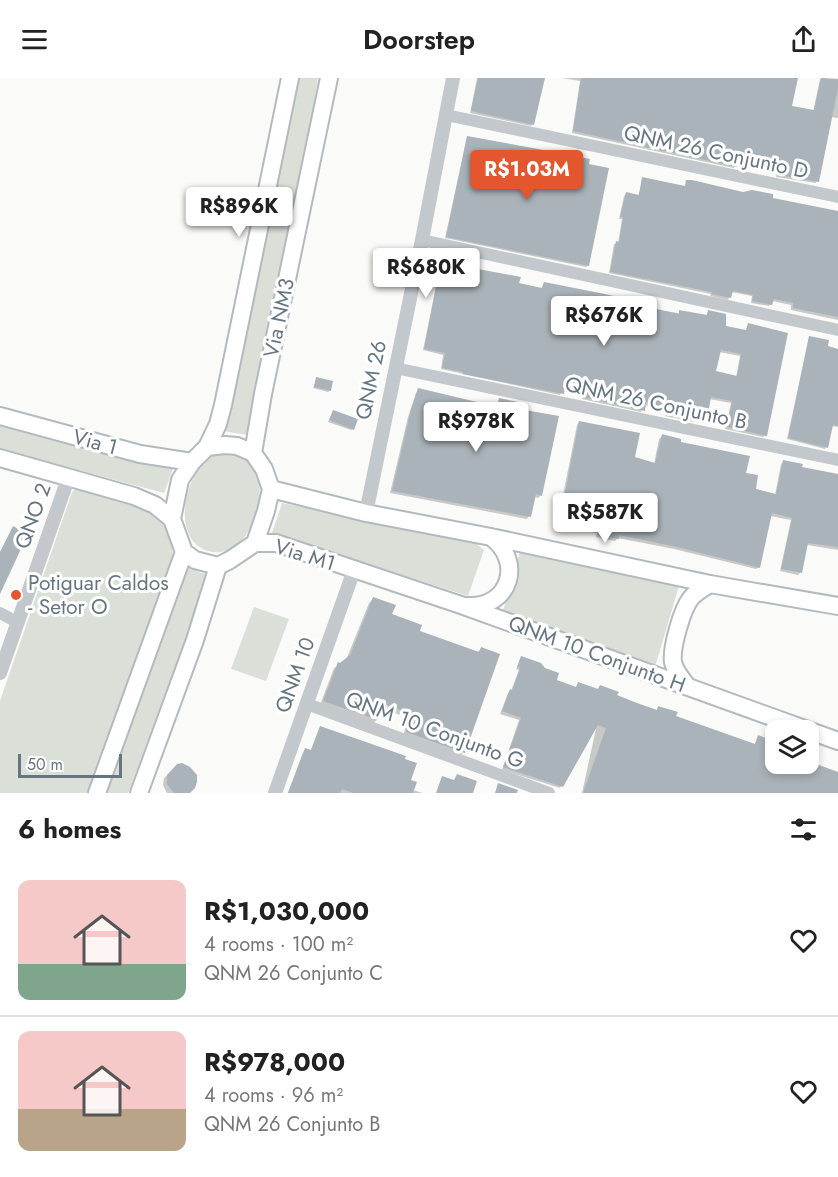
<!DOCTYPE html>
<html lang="en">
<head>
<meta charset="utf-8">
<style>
	body { margin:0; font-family:Jost,sans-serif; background:#f2f2f2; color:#222; height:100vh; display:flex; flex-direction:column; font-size:22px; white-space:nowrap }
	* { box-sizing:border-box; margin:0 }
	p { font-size:20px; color:#767676 }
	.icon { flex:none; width:33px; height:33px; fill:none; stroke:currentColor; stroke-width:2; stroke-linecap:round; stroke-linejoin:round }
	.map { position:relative; height:715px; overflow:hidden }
	.details { display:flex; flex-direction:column; background:#fff; flex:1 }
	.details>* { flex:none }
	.buttons { position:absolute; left:765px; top:642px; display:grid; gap:12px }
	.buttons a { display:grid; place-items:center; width:54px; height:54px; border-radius:12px; background:#fff; box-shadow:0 3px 9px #0003; font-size:30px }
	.scale { position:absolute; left:18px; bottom:15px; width:104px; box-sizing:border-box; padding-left:6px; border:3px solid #657683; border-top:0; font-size:16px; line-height:21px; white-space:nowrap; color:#657683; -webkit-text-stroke:4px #fff; paint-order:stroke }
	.price { position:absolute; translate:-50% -51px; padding:0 14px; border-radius:6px; background:#fff; color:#222; font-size:20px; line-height:39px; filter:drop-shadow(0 2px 3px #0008) }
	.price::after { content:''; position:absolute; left:50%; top:36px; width:18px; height:14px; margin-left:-9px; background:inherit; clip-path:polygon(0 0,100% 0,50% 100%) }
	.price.on { background:#e4572e; color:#fff }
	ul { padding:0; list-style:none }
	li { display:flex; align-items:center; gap:18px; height:150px; padding:0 18px }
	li+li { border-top:2px solid #e0e0e0 }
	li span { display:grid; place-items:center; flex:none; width:168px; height:120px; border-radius:12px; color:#555 }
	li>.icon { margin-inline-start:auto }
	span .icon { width:72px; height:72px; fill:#fffc; stroke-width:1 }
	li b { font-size:26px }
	h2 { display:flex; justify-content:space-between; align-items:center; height:72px; padding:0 18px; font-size:26px }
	header { display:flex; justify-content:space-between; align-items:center; height:78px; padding:0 18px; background:#fff; font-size:27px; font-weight:600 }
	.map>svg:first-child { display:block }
	.green { fill:#dadfd7 }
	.shadow { fill:#0003; fill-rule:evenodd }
	.building { fill:#aab3b9; fill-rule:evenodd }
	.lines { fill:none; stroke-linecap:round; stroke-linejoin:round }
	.secondary-casing { stroke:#b3babf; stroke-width:20 }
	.minor { stroke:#c3c8cc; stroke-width:12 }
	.tertiary { stroke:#c3c8cc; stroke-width:14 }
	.secondary { stroke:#fff; stroke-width:16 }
	.poi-dot { fill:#e4572e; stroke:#fff; stroke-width:2 }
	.labels { text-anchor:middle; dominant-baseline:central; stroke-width:6; stroke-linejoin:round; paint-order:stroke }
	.street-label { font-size:21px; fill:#657683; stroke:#fff }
	.poi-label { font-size:21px; fill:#657683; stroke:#fff; text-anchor:start }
</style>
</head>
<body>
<header><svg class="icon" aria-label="menu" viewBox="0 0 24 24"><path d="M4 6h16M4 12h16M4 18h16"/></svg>Doorstep<svg class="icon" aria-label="share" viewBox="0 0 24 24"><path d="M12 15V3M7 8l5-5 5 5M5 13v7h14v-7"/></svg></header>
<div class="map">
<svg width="838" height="715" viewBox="0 0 838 715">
	<rect width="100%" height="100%" fill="#fafaf8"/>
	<!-- green -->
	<path class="green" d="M293,0H318L312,39L247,357L223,353Z
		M0,347L141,385L173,391L164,415L0,371Z
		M232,373C238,377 248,380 252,385C273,413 249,485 208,473C169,461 185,392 214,376C220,374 226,374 232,373Z
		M78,409C122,420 169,423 173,478L89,715H0V623L68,426L72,414Z
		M282,425L474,464L484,472L468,518L272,455Z
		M520,474L679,508L655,589L503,533Z
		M187,488L201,495L209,496L203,514L128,715H106Z
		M254,529L289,541L266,603L231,591Z"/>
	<!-- shadow -->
	<path class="shadow" d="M477,0H544L532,46L531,48L470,35Z
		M562,0H796L790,30L813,34L820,1L825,0L838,3V40L830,39L816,105L776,99L777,91L737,85L734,90L572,55L580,3Z
		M467,59L568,87L570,79L588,188L586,189L445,160Z
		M643,101L684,109L687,104L838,134V242L791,232V227L772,223L769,228L751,225L752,218L731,214L728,222L710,218L711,216L609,195L614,166L618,165L622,141H619L624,118L626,116L638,118Z
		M442,186L517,206L541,211L544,205L650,231L706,239L708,234L724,250L745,254L748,247L766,357L763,359L725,351L731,325L709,321L705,340L703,342L697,341L695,344L665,338L666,331L644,327L641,334L582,321L583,315L563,311L560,317L441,291L443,277L423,272L440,188ZM719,274L740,278L736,299L714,294Z
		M809,259L826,270L838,272V349L831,348L825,371L787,361Z
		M317,300L330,312L328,314L313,310Z
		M419,312L474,329L495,333L500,322L541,417L538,420L534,419L529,438L527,441L390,415L408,339L416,315Z
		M332,336L353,351L351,352L328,344Z
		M579,344L633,380L654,386L659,361L662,358L744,396L754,413L775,417L781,386L784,384L801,390L838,397V472L807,467L801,494L798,497L780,493L791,442L770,438L759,489L756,491L674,471L618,460L615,463L596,459L597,455L557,447L577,347Z
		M373,521L390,537L418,554L477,575L481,571L463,674L460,678L403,658L405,651L400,649L403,638L381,630L377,642L373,645L320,627L334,590L346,582L369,525Z
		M522,580L555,603L576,611L597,613L600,608L615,618L656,633L659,629L674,639L754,667L758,660L776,686H808V681L813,682L812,686L838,695V715H582L597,646L560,710L502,692L519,642L500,636L508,615L511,613L519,592L516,591Z
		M320,650L409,703L413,712L423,715H288L303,675L306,672L310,674Z
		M177,688L186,715H167L163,707L164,700Z"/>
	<!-- building -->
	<path class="building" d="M478,0H545L534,47L471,33Z
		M581,0H798L792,28L814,32L821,0L838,1V10L819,104L778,97L779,89L738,83L737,89L573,53Z
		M467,58L549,73L548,80L569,86L570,77L590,81L589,86L609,90L589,188L446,159Z
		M642,99L685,108L686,102H692L743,114L752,112L773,116V120L838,133V239L793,230V225L774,221L772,227L752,223L753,217L733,213L731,220L711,216L712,214L610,194L616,163L619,164L623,139H620L626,114L639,117Z
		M441,184L521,199L519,205L542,210L544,204L605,216L652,227V230L679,236V232L707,237L708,232L726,236V248L746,252L748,245L788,255L767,358L727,349L732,323L711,319L707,341L699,339L698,342L666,337L667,330L646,325L645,333L583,319L585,313L565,309L564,316L462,296L463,294L442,290L445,275L424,271ZM721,272L741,276L737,298L716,293Z
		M809,258L829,262L828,268L838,271V348L833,347L828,370L788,360Z
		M316,299L333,303L331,313L314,309Z
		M418,310L477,324L476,328L496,332L499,320L518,324L525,332L559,338L542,418L536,416L531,439L392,413L410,335Z
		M333,332L358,341L354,352L329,342Z
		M579,343L640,355L635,379L655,385L662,356L681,361V364L750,378L746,395L758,397L756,411L776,416L783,382L803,386L802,389L838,396V469L808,465L802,495L781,491L792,440L772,435L760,490L677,469L619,457V461L598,457L599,453L559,445Z
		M13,448L28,456L0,516V474Z
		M373,519L396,527L392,536L422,547L420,553L479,574L481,569L500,576L465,675L406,654L408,647L403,645L406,634L384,626L378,642L323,623L338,584L340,585L350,577Z
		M521,578L541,585L545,590L559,595L557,602L576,609L578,604L598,611L600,607L619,614L617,617L637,625L657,632L658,628L678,634L676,638L755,666L758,657L776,664V686H808V683L838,694V715H583L606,650L598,647L563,709L503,689L521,640L502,633L510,611L512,612L520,590L517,589Z
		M320,648L406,678L405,681L417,685L411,702L417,704L413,715H353L342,711L340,715H288L305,670L311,672Z
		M182,685L190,689L197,697V704L195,710L190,715H174L167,706V697L177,686Z
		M457,696L477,703L473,715H436L442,698L454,702Z
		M498,705L518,712L517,715H495Z"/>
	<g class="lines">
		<!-- secondary casing -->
		<g class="secondary-casing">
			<path id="secondary" d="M0,338L140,376L192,384
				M225,367L237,368L253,375L264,391L271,411L266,433L255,465L230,482L218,488L195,482L184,474L172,441L180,402L192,384L207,369Z
				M207,369L218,346L223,327L290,0
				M253,375L263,316L329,0
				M0,380L134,418L155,427L172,441
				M271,411L366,435L491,459L710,506L838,528
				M255,465H276L461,527L838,663
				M468,528C510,530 524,483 491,459
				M688,609C683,602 675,594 673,584C671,570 682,531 691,520C696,514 703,510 710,506
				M97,715L184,474
				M139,715L195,562L218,488"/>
		</g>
		<!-- minor -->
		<path class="minor" d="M446,37L838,119
			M422,162L838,252
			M395,290L838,382
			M0,535L17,544
			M307,626L549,715"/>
		<!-- tertiary -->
		<path class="tertiary" d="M366,435L422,162L453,0
			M0,595L69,398
			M275,715L354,492"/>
		<!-- secondary -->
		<use href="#secondary" class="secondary"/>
	</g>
	<!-- markers -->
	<circle class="poi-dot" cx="16" cy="517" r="6"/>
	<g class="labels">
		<!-- street labels -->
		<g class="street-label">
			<text transform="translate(716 74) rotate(12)">QNM 26 Conjunto D</text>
			<text transform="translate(279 240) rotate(-78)">Via NM3</text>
			<text transform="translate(371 302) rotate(-78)">QNM 26</text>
			<text transform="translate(656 325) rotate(12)">QNM 26 Conjunto B</text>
			<text transform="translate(95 364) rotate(15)">Via 1</text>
			<text transform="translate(33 438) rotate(-70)">QNO 2</text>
			<text transform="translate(305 477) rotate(17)">Via M1</text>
			<text transform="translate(597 576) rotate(20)">QNM 10 Conjunto H</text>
			<text transform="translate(295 597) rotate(-70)">QNM 10</text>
			<text transform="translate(435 652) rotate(20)">QNM 10 Conjunto G</text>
		</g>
		<!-- poi labels -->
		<g class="poi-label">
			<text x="28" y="505">Potiguar Caldos<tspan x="28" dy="24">- Setor O</tspan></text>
		</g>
	</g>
</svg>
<div class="buttons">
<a><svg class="icon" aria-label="layers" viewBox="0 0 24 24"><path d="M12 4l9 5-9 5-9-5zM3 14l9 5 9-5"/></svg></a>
</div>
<div class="scale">50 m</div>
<b class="price on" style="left:527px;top:123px">R$1.03M</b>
<b class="price" style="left:239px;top:160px">R$896K</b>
<b class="price" style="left:426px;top:221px">R$680K</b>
<b class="price" style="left:604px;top:269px">R$676K</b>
<b class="price" style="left:476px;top:375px">R$978K</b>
<b class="price" style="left:605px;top:466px">R$587K</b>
</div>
<section class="details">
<h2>6 homes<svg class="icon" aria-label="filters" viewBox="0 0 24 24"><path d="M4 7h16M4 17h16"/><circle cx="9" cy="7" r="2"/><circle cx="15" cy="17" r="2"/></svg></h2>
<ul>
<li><span style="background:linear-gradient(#f6c9c9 70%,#7fa58c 0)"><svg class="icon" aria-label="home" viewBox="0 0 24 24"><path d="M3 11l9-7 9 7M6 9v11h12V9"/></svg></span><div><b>R$1,030,000</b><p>4 rooms · 100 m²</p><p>QNM 26 Conjunto C</p></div><svg class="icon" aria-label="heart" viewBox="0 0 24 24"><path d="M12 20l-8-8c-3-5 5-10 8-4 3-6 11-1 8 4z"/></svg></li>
<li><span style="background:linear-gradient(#f6c9c9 65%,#b9a48a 0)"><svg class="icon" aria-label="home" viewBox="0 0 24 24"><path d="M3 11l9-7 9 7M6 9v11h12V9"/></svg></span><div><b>R$978,000</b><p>4 rooms · 96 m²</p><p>QNM 26 Conjunto B</p></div><svg class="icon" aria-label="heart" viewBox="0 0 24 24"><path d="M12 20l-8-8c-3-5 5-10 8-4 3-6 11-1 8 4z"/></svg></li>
</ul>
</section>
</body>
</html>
